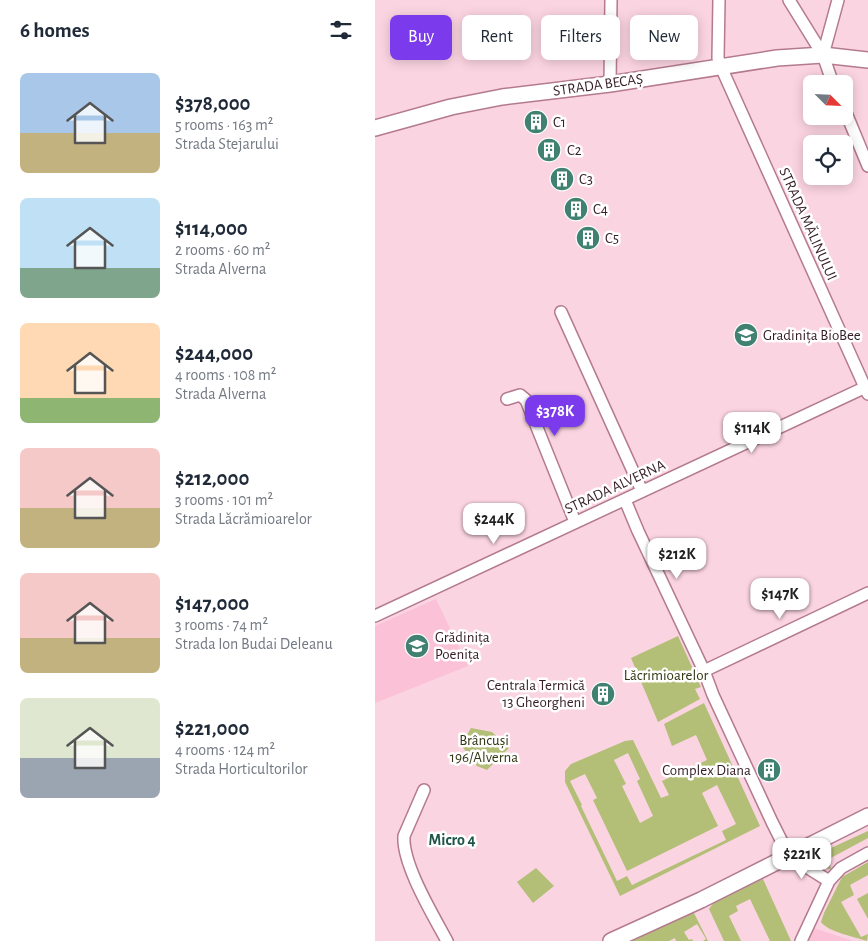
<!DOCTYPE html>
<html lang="en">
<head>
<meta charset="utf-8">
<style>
	body { margin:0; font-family:"Alegreya Sans",sans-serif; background:#f2f2f3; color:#1f2937; height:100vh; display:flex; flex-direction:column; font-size:19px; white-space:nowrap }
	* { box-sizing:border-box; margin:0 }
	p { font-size:16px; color:#747a83 }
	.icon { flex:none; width:28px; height:28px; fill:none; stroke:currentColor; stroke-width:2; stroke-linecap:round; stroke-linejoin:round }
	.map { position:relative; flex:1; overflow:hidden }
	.details { display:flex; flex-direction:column; background:#fff; width:375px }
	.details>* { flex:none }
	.hud { position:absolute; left:15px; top:15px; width:402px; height:45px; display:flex; gap:10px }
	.needle { width:32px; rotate:114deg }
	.controls { position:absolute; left:428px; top:75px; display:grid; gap:10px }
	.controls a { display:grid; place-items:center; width:50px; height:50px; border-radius:8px; background:#fff; box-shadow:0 2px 12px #0003; font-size:25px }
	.price { position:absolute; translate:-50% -42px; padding:0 11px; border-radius:10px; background:#fff; color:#222; font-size:16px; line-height:32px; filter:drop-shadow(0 1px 2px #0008) }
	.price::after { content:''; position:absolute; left:50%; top:30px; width:15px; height:11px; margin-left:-8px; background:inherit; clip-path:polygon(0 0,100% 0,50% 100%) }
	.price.active { background:#7c3aed; color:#fff }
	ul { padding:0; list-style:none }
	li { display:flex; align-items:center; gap:15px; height:125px; padding:0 20px }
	li span { display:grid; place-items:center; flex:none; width:140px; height:100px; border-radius:8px; color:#555 }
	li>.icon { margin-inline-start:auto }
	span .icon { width:60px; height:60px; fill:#fffc; stroke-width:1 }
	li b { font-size:21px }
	h2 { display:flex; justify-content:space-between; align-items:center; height:60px; padding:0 20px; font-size:21px }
	.chip { padding:0 18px; border-radius:8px; background:#fff; box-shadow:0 2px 12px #0003; font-size:18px; line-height:45px }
	.chip.active { background:#7c3aed; color:#fff }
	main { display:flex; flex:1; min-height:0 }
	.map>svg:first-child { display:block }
	.built { fill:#fbc1d6 }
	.green { fill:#b3be77; fill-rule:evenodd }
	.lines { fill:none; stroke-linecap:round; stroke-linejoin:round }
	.minor-casing { stroke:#b47a90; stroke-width:14 }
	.major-casing { stroke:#b47a90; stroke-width:18 }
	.minor { stroke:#fff; stroke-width:11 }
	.major { stroke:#fff; stroke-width:15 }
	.labels { text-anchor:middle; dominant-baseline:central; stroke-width:5; stroke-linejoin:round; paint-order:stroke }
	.street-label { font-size:15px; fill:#351e27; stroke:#fff }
	.poi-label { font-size:15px; fill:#351e27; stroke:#fff; text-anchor:start }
	.park-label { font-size:15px; fill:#323713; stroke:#fff }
	.neighbourhood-label { font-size:16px; font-weight:bold; fill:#205549; stroke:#fff }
</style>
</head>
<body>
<main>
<section class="details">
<h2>6 homes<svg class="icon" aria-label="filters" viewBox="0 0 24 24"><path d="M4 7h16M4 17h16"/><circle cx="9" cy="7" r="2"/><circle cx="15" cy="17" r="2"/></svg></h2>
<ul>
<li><span style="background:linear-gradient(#a9c7e8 60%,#c2b280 0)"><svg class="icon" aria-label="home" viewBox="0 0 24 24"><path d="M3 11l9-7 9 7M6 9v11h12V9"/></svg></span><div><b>$378,000</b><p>5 rooms · 163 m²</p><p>Strada Stejarului</p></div></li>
<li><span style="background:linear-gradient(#bfe0f5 70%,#7fa58c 0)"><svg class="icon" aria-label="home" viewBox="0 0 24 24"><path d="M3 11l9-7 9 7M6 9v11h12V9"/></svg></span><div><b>$114,000</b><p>2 rooms · 60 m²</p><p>Strada Alverna</p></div></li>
<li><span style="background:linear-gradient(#ffd9b3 75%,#8fb573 0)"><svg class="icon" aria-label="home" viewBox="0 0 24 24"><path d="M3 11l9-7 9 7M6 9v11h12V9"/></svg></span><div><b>$244,000</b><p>4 rooms · 108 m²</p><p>Strada Alverna</p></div></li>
<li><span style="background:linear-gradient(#f6c9c9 60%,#c2b280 0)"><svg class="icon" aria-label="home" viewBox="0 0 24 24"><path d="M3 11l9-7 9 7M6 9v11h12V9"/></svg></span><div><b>$212,000</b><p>3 rooms · 101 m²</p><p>Strada Lăcrămioarelor</p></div></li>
<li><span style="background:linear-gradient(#f6c9c9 65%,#c2b280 0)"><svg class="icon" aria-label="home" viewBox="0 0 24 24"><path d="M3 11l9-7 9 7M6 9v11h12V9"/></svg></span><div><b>$147,000</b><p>3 rooms · 74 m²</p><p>Strada Ion Budai Deleanu</p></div></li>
<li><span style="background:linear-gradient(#dfe7d0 60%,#9aa5b1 0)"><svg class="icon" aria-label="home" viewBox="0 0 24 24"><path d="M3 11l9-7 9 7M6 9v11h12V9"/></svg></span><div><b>$221,000</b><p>4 rooms · 124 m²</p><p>Strada Horticultorilor</p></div></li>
</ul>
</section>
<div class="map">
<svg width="493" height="941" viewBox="0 0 493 941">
	<rect width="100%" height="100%" fill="#fbd4e1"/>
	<!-- built -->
	<path class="built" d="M61,599L93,666L0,703V626Z
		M439,928L478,941H432Z"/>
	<!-- green -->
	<path class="green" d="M303,636L326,687L320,689L325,699L283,722L256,658Z
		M329,703L385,826L245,896L190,782V771L196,764L250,741L258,740L286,798L294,795L287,781L332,760L321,735L297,746L289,724ZM253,753L265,779L262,781L278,816L265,823L247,786L251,784L239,760ZM210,774L222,798L218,800L252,871L343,826L327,793L342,785L361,824L347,831L351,840L257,885L252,876L242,881L206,806L207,805L195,781Z
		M96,728L117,732L134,748L112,770L102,766L86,745Z
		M493,831V838L452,860L456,868L455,869C447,868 438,866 434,858Z
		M493,862V875L475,885L479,895L466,902L486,937L493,934L492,941C480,937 453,932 446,922L449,913L467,877Z
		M161,868L179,886L158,903L142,882Z
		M388,879L416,941H395L375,899L361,906L363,911L354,916L366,941H349L334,909L340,901Z
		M493,893V919L482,899Z
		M315,913H319L333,941H328L331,939L322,924L309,932L314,940L317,939L318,941H301L300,938L294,941H257Z"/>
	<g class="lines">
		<!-- minor casing -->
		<g class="minor-casing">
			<path id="minor" d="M344,0L343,58L346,67L493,394
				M414,0L448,55L458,84
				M448,55L463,0
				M235,84L236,0
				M469,108L493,166
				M186,312L267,491
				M132,399L145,395L151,400L200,522
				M250,500L263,531L329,671L338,695L397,822L414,856L454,881
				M0,616L493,386
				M329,671L493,593
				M49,790L29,836C27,864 58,915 72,941
				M426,941L454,881L466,868L493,853"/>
		</g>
		<!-- major casing -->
		<g class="major-casing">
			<path id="major" d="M0,128L76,107L127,97L235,84L402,58L448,55L493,60
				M236,941L326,900L493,816"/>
		</g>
		<!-- minor -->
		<use href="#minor" class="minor"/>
		<!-- major -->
		<use href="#major" class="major"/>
	</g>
	<!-- icons -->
	<defs>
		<g id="building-disc" transform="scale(1.25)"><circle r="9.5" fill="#408171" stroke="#fff"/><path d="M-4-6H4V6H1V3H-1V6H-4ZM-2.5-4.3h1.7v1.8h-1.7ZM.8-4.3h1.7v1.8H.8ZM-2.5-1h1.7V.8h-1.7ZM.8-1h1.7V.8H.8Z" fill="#fff"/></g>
		<g id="school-disc" transform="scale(1.25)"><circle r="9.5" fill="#408171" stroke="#fff"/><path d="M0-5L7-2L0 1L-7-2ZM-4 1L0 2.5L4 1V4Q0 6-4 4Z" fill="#fff"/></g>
	</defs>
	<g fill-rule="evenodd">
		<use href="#building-disc" x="161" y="122"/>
		<use href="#building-disc" x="174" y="150"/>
		<use href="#building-disc" x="187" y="179"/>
		<use href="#building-disc" x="201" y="209"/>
		<use href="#building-disc" x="213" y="238"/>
		<use href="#school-disc" x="371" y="335"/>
		<use href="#school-disc" x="42" y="646"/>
		<use href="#building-disc" x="228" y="694"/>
		<use href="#building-disc" x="394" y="770"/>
	</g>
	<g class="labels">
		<!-- street labels -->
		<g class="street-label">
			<text transform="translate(223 85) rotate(-8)">STRADA BECAȘ</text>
			<text transform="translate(433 224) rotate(66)">STRADA MĂLINULUI</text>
			<text transform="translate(240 487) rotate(-25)">STRADA ALVERNA</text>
		</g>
		<!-- poi labels -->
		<g class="poi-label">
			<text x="178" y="122">C1</text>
			<text x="192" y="150">C2</text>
			<text x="204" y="179">C3</text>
			<text x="218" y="209">C4</text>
			<text x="230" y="238">C5</text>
			<text x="388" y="335">Gradinița BioBee</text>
			<text x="60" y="637">Grădinița<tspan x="60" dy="17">Poenița</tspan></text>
			<text x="210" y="685" text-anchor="end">Centrala Termică<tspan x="210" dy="17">13 Gheorgheni</tspan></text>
			<text x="376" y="770" text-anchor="end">Complex Diana</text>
		</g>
		<!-- park labels -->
		<g class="park-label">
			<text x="291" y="675">Lăcrimioarelor</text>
			<text x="109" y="740">Brâncuși<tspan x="109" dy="17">196/Alverna</tspan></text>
		</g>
		<!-- neighbourhood labels -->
		<g class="neighbourhood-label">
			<text x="77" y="840">Micro 4</text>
		</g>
	</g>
</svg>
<div class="controls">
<a><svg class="needle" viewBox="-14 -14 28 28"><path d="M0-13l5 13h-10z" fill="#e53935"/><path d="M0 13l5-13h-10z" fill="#747a83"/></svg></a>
<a><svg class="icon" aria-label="locate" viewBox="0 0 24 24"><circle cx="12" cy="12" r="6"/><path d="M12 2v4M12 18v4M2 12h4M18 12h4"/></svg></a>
</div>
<b class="price active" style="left:180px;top:437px">$378K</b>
<b class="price" style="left:377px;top:454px">$114K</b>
<b class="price" style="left:119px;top:545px">$244K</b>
<b class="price" style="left:302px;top:580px">$212K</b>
<b class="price" style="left:405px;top:620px">$147K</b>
<b class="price" style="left:427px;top:880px">$221K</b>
<div class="hud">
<a class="chip active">Buy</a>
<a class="chip">Rent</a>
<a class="chip">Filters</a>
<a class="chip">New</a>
</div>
</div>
</main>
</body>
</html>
